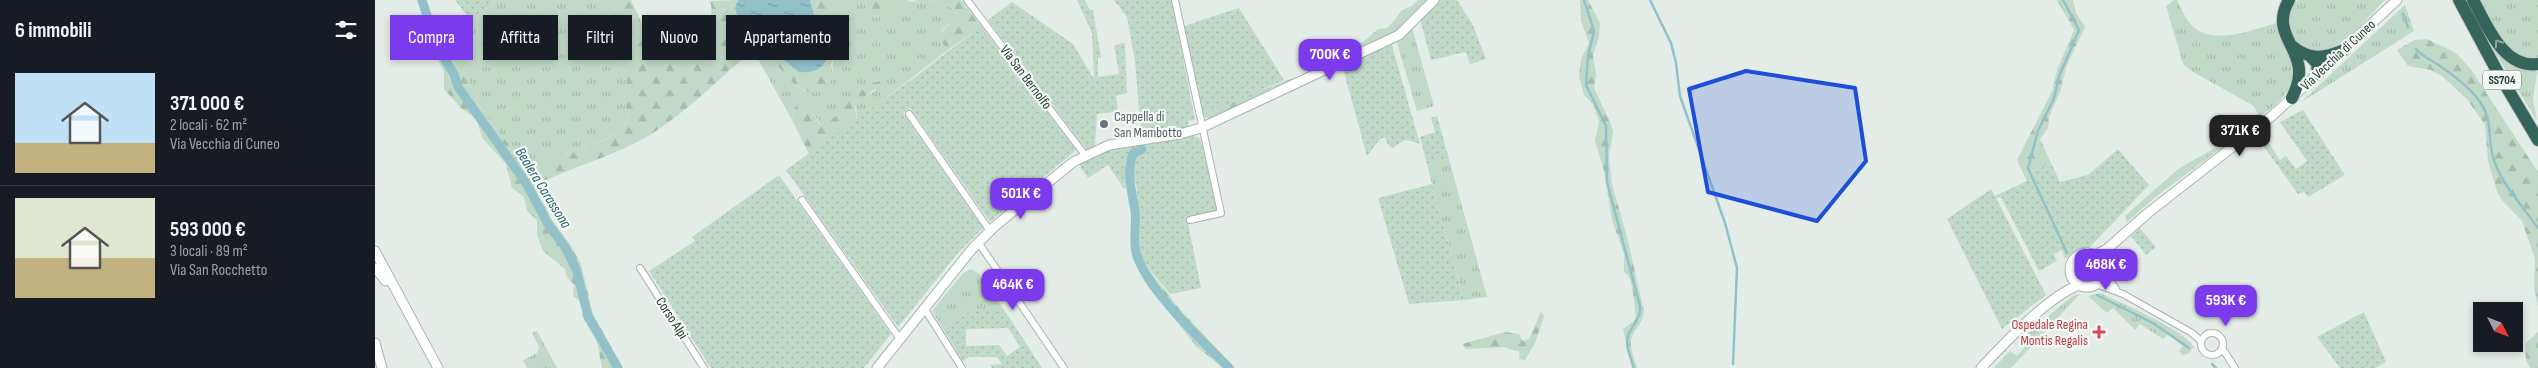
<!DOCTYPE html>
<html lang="it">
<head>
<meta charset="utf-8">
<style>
	body { margin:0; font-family:"Sofia Sans Condensed",sans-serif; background:#20242c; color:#f1f3f6; height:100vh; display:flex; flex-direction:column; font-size:19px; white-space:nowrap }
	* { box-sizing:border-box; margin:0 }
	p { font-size:16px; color:#9ea1a6 }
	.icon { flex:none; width:28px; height:28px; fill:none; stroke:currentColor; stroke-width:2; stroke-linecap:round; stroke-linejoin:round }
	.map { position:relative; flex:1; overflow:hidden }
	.drawer { display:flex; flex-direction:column; background:#171b24; width:375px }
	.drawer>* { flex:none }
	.banner { position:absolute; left:15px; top:15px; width:475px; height:45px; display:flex; gap:10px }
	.needle { width:32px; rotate:132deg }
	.controls { position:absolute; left:2098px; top:302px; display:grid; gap:10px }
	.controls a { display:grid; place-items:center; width:50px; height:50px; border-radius:0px; background:#171b24; box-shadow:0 2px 8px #0003; font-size:25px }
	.price { position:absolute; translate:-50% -42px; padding:0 11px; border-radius:10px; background:#7c3aed; color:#fff; font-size:16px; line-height:32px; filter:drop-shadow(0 1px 2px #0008) }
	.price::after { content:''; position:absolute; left:50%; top:30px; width:15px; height:11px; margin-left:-8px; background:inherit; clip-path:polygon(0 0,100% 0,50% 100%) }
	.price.selected { background:#222; color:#fff }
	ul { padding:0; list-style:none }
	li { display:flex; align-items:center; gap:15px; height:125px; padding:0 15px }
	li+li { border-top:1px solid #363941 }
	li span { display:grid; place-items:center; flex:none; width:140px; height:100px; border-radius:0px; color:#555 }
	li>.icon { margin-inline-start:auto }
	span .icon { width:60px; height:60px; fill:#fffc; stroke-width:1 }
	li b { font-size:21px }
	h2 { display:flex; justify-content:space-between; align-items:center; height:60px; padding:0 15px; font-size:21px }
	.tag { padding:0 18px; border-radius:0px; background:#171b24; box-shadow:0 2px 8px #0003; font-size:18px; line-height:45px }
	.tag.selected { background:#7c3aed; color:#fff }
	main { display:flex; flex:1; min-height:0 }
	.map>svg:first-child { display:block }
	.grass { fill:url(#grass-tufts) }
	.forest { fill:url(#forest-firs) }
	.garden { fill:url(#garden-dots); fill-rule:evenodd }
	.water { fill:url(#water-ripples) }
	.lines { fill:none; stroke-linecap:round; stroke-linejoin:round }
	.stream { stroke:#93c1ca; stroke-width:2.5 }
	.canal { stroke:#93c1ca; stroke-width:9 }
	.street-casing { stroke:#a7b3af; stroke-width:8 }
	.secondary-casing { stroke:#a4b6b0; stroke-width:11 }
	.highway-casing { stroke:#c2c8c6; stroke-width:14 }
	.street { stroke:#fff; stroke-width:6 }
	.secondary { stroke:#fff; stroke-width:9 }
	.highway { stroke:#35645a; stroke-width:12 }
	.oneway { stroke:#8ba7a0 }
	.marked { fill:#1d4ed8; fill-opacity:0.2; stroke:#1d4ed8; stroke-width:4; stroke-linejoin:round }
	.worship-dot { fill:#6b7280; stroke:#f4f9f6; stroke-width:2 }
	.health-dot { fill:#e0444e; stroke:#f4f9f6; stroke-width:2 }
	.labels { text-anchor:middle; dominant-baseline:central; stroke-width:4.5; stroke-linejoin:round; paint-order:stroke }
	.shield { fill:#f4f9f6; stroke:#64746f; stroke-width:1 }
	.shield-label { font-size:12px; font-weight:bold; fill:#263b35 }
	.street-label { font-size:14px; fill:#263b35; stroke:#f4f9f6 }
	.worship-label { font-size:14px; fill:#5b616d; stroke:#f4f9f6; text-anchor:start }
	.health-label { font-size:14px; fill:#be3a42; stroke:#f4f9f6; text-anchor:end }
	.water-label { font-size:15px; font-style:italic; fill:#276370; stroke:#f4f9f6 }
</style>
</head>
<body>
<main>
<section class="drawer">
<h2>6 immobili<svg class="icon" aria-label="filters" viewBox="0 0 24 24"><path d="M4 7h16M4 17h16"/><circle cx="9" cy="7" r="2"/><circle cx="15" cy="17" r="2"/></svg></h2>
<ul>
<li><span style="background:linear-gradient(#bfe0f5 70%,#c2b280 0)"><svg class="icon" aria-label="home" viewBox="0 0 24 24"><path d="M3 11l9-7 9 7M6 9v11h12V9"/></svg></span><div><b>371 000 €</b><p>2 locali · 62 m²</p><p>Via Vecchia di Cuneo</p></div></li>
<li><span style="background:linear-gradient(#dfe7d0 60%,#c2b280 0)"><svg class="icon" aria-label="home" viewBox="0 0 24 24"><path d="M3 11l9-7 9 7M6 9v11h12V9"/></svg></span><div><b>593 000 €</b><p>3 locali · 89 m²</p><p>Via San Rocchetto</p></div></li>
</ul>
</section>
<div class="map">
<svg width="2163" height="368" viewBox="0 0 2163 368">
	<defs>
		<pattern id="grass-tufts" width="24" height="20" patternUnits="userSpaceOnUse" patternTransform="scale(1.25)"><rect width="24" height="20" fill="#c0dac7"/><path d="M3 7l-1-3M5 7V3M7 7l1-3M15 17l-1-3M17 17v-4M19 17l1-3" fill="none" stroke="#a5bcac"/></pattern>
		<pattern id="forest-firs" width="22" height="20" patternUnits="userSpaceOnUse" patternTransform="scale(1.25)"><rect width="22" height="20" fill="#c0dac7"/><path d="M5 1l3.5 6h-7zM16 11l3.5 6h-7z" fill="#a5bcac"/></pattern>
		<pattern id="garden-dots" width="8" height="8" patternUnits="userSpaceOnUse" patternTransform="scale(1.25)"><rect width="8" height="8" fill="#c0dac7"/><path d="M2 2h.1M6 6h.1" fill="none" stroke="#a5bcac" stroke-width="1.8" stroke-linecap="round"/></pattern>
		<pattern id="water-ripples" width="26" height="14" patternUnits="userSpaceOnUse" patternTransform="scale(1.25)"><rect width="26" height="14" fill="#93c1ca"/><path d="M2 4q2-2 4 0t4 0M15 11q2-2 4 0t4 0" fill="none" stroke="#789ea5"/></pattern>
	</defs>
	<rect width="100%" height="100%" fill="#e4ece8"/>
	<!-- grass -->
	<path class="grass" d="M123,0H242L238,15L241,22L239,30L247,43L244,58L252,76L249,102L254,117C241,143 207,147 183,156C173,160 163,169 153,175L141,152L112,117L101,100L92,78L65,44Z
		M458,0H491L490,4L515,11L528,1L555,2L558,0L579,9L583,15L566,31L564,39L573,50L482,120L481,104L486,98L500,91L503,80L459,118L446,124L432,106L419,108L417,120L378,50L385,49C402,60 411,82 430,91L458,75C457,67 458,64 459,56C463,38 463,18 458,0Z
		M1799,0H1802C1806,7 1809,15 1813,21C1833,48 1875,31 1901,23C1905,38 1917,52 1919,66C1923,90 1894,111 1877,123L1883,114L1879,106L1818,72L1808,64L1791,6Z
		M1923,0H2010C1995,15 1969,47 1949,51C1921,57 1902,19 1923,0Z
		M2105,0H2163V60C2132,65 2117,21 2105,0Z
		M2030,5L2039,31L1925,103Z
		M1037,28L1059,106L1042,111L1021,39Z
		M2113,41L2125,53L2163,68L2158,99L2162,121Z
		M1838,149H1845L1783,195L1752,222L1750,216L1803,169Z
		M1074,159L1112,297L1089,300L1052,165Z
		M597,269L604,274L630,311H595L568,329L557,311L588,273Z
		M1724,293C1742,300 1812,332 1819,347L1813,354L1808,355L1804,351L1808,346L1793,334L1788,339L1765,324L1760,330L1738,308L1732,313L1713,296Z
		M1705,294L1636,368H1619L1635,351L1642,356L1650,347L1644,341L1696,297Z
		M162,331L182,368H152L148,360L162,353L164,347L157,333Z"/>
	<!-- forest -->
	<path class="forest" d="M42,0H50L65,44L92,78L101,100L112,117L141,152L153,175C163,169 173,160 183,156C207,147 242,143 254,117L249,102L252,76L244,58L247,43L239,30L241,22L238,15L242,0H256L282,57C305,44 345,36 335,1L363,0L360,8L452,59L435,0H458L463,16L459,57L456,65L458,75L455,85L446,92C415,96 407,63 385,49L378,50C347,76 318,106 284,129C246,155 200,165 159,186L177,220L195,244L206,264L218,314L248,368H227L222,342L207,316L208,309L206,302L198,296L199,285L192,277L190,269L168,251L162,235V220L152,211L149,197L137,188L131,164L108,139L101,119L86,108L69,89V72L58,49Z
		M491,0H536C521,2 514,16 500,18L490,9Z
		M538,0H586L606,26L573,50L564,39V35L583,14L579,9L558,0L551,3Z
		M1043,0H1055L1025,30L978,54L972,39L987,43L1003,29L1012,28L1017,23L1027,10L1037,6Z
		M1205,0H1213L1225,23L1224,37L1218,55L1221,75L1219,88L1236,124L1238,132L1234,157L1237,184L1252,237L1269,311C1269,322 1261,327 1257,336C1253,346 1260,359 1262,368H1257L1248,329L1260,320C1262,316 1257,281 1254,277C1253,275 1251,273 1249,272V254L1237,220L1229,171L1220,141L1224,121L1218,104L1209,95L1204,76L1206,59L1214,43L1206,21Z
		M1682,0H1698L1701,13L1710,27L1692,65L1685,92L1674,117L1673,128L1665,139L1676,163L1649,175L1642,160L1677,91L1682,70L1699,30Z
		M2052,39L2081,53L2095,68L2163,172V306L2159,289L2160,259L2147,221L2126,199L2122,191L2113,161L2110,125L2092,99L2067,76L2056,70L2033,66L2022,50L2039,40Z
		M965,61L840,117L831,118L827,112Z
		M517,77L483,101L480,108L482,120L434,154L417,120L419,108L426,104L432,106L445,124L454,118H459L488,86Z
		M764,257L803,307L860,368H848L822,347L771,284L765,272Z
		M1166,311L1169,316L1160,343L1150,360L1144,359L1145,352L1128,347L1091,349L1087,344L1130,332L1144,334L1148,341L1154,339Z
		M2163,332V368H2155L2151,360L2150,344Z"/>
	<!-- garden -->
	<path class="garden" d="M80,0H123L96,21Z
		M702,0H710L715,10H718L726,57L723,58V77L744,74L739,45L750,43L752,93L741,96L743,111L722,114L720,146L712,150L613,20L637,2L698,44L719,79L717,33Z
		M739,0H797L820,120L813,121L814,128L776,135L766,134L760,61L752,17Z
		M1062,0H1082L1098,25L1111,59L1095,64L1091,52L1056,60L1045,19Z
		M864,8L909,80L857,103L827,112L809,26Z
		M606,26L701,150L615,222L535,108L528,113L608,228L583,253L523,327L411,170L540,77Z
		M1016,42L1045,144C1024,137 1032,141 1017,148L1012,143L1010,137L1005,139L992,156L967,65Z
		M1928,110L1970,175L1933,197L1929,192L1923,194L1882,137L1892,140L1905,160L1911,156L1921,169L1932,161L1905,122Z
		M1062,116L1074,159L1052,165L1045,137L1060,132L1056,118Z
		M815,136L823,137L826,141L843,211L812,218L826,288L795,294L764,257L765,222L761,183L749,189L733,165L713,178L703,163L740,147Z
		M1743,149L1774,185L1713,249L1699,252L1690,259L1687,250L1679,254L1682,261L1664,271L1626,197L1621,198L1671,295L1627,329L1572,219L1616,189L1620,196L1652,181L1649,175L1676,163L1685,182L1713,175Z
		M404,175L516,334L489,368H336L274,271L320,241L317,237Z
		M1057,184L1089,300L1034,304L1003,198Z
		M1765,228L1781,247L1771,255L1756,236Z
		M595,311H630L667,368H617L615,365L627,364L622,357H594L588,361L568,329ZM633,328L645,347L632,356L624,345L591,346V329Z
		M1989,312L2011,362L2000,368H1965L1942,337Z"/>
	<!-- water -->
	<path class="water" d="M363,0H435L452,59C445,71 437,73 424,72L365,24L360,8Z"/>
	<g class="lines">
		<!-- stream -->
		<path class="stream" d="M1209,0L1219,31L1213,56L1211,85L1231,126L1232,182L1265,306C1266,320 1257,324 1253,336C1250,346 1256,358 1259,368
			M1275,0L1296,43L1301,63L1305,96L1350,223L1362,268L1358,364
			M1688,0L1704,30L1685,74L1679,98L1663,131L1653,168L1692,253
			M2028,14L2033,27
			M2041,49C2047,56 2054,59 2062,64C2077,74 2095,87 2105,102C2117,118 2113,135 2117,153C2123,181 2147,205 2163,228
			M1722,295L1778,323L1814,348
			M2163,345V347
			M1837,364L1841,368"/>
		<!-- canal -->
		<path class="canal" d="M47,0L62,46L79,74L83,87L151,183L173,224L190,247L201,269L213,316L243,368
			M767,149L758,154C751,173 757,192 760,211C762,225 757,243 762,256C775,293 827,340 854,368"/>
		<!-- street casing -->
		<g class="street-casing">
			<path id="street" d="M592,0L710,155
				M800,0L846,213L815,220
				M534,114L615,231
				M427,200L525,339
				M603,242L689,368
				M265,268L329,368
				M1729,273L1741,289
				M1721,284L1748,294L1817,333L1826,341
				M549,308L587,368
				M1826 344a11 11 0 1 1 22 0a11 11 0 1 1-22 0Z
				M1847,348L1860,368"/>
		</g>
		<!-- secondary casing -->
		<g class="secondary-casing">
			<path id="secondary" d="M0,251L63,368
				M1695 270a17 17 0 1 1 34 0a17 17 0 1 1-34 0Z
				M1720,255L1732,249L1773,213L1897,116L2022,0
				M0,268L11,281
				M0,343L7,368
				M502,368L597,249L619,227L698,162L734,145L805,134L826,128L1024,35L1059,0
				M1606,368C1630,343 1672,297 1704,285"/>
		</g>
		<!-- highway casing -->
		<g class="highway-casing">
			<path id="highway" d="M1914,0C1891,40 1942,50 1917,98
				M2084,0L2122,71L2163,140
				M2098,0C2112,25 2128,69 2163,64
				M1917,46C1933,60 1950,59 1969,50
				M1936,57L1942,63L1943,74"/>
		</g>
		<!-- street -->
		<use href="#street" class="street"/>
		<!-- secondary -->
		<use href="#secondary" class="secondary"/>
		<!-- highway -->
		<use href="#highway" class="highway"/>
	</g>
	<!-- one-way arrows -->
	<defs><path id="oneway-chevron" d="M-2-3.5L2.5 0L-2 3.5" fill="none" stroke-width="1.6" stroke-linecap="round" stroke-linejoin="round" transform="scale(1.25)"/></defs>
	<use class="oneway" href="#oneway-chevron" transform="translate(2123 43) rotate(-125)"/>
	<!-- marked area -->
	<path class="marked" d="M1371,71L1480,88L1491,161L1442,221L1333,192L1314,89Z"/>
	<!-- markers -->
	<circle class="worship-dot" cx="729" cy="124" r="5"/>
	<path class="health-dot" d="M1721.5 324.5h5v5h5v5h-5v5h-5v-5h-5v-5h5z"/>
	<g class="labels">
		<!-- shield labels -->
		<rect class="shield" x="2108" y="70.5" width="38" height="19" rx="4"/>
		<g class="shield-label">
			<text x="2127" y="80">SS704</text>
		</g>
		<!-- street labels -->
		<g class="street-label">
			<text transform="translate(1963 55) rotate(-43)">Via Vecchia di Cuneo</text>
			<text transform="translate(651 77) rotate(53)">Via San Bernolfo</text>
			<text transform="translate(297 318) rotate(57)">Corso Alpi</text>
		</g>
		<!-- worship labels -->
		<g class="worship-label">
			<text x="739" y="116">Cappella di<tspan x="739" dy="16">San Mambotto</tspan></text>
		</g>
		<!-- health labels -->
		<g class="health-label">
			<text x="1713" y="324">Ospedale Regina<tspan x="1713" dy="16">Montis Regalis</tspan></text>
		</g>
		<!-- water labels -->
		<g class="water-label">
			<text transform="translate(168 188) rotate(58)">Bealera Carassona</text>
		</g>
	</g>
</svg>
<div class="controls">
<a><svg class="needle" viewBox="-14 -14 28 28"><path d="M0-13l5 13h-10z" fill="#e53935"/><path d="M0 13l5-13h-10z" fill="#9ea1a6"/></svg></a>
</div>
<b class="price" style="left:955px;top:81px">700K €</b>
<b class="price selected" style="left:1865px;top:157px">371K €</b>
<b class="price" style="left:646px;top:220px">501K €</b>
<b class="price" style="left:1731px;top:291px">468K €</b>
<b class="price" style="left:638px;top:311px">464K €</b>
<b class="price" style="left:1851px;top:327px">593K €</b>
<div class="banner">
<a class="tag selected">Compra</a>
<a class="tag">Affitta</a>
<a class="tag">Filtri</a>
<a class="tag">Nuovo</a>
<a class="tag">Appartamento</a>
</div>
</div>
</main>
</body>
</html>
